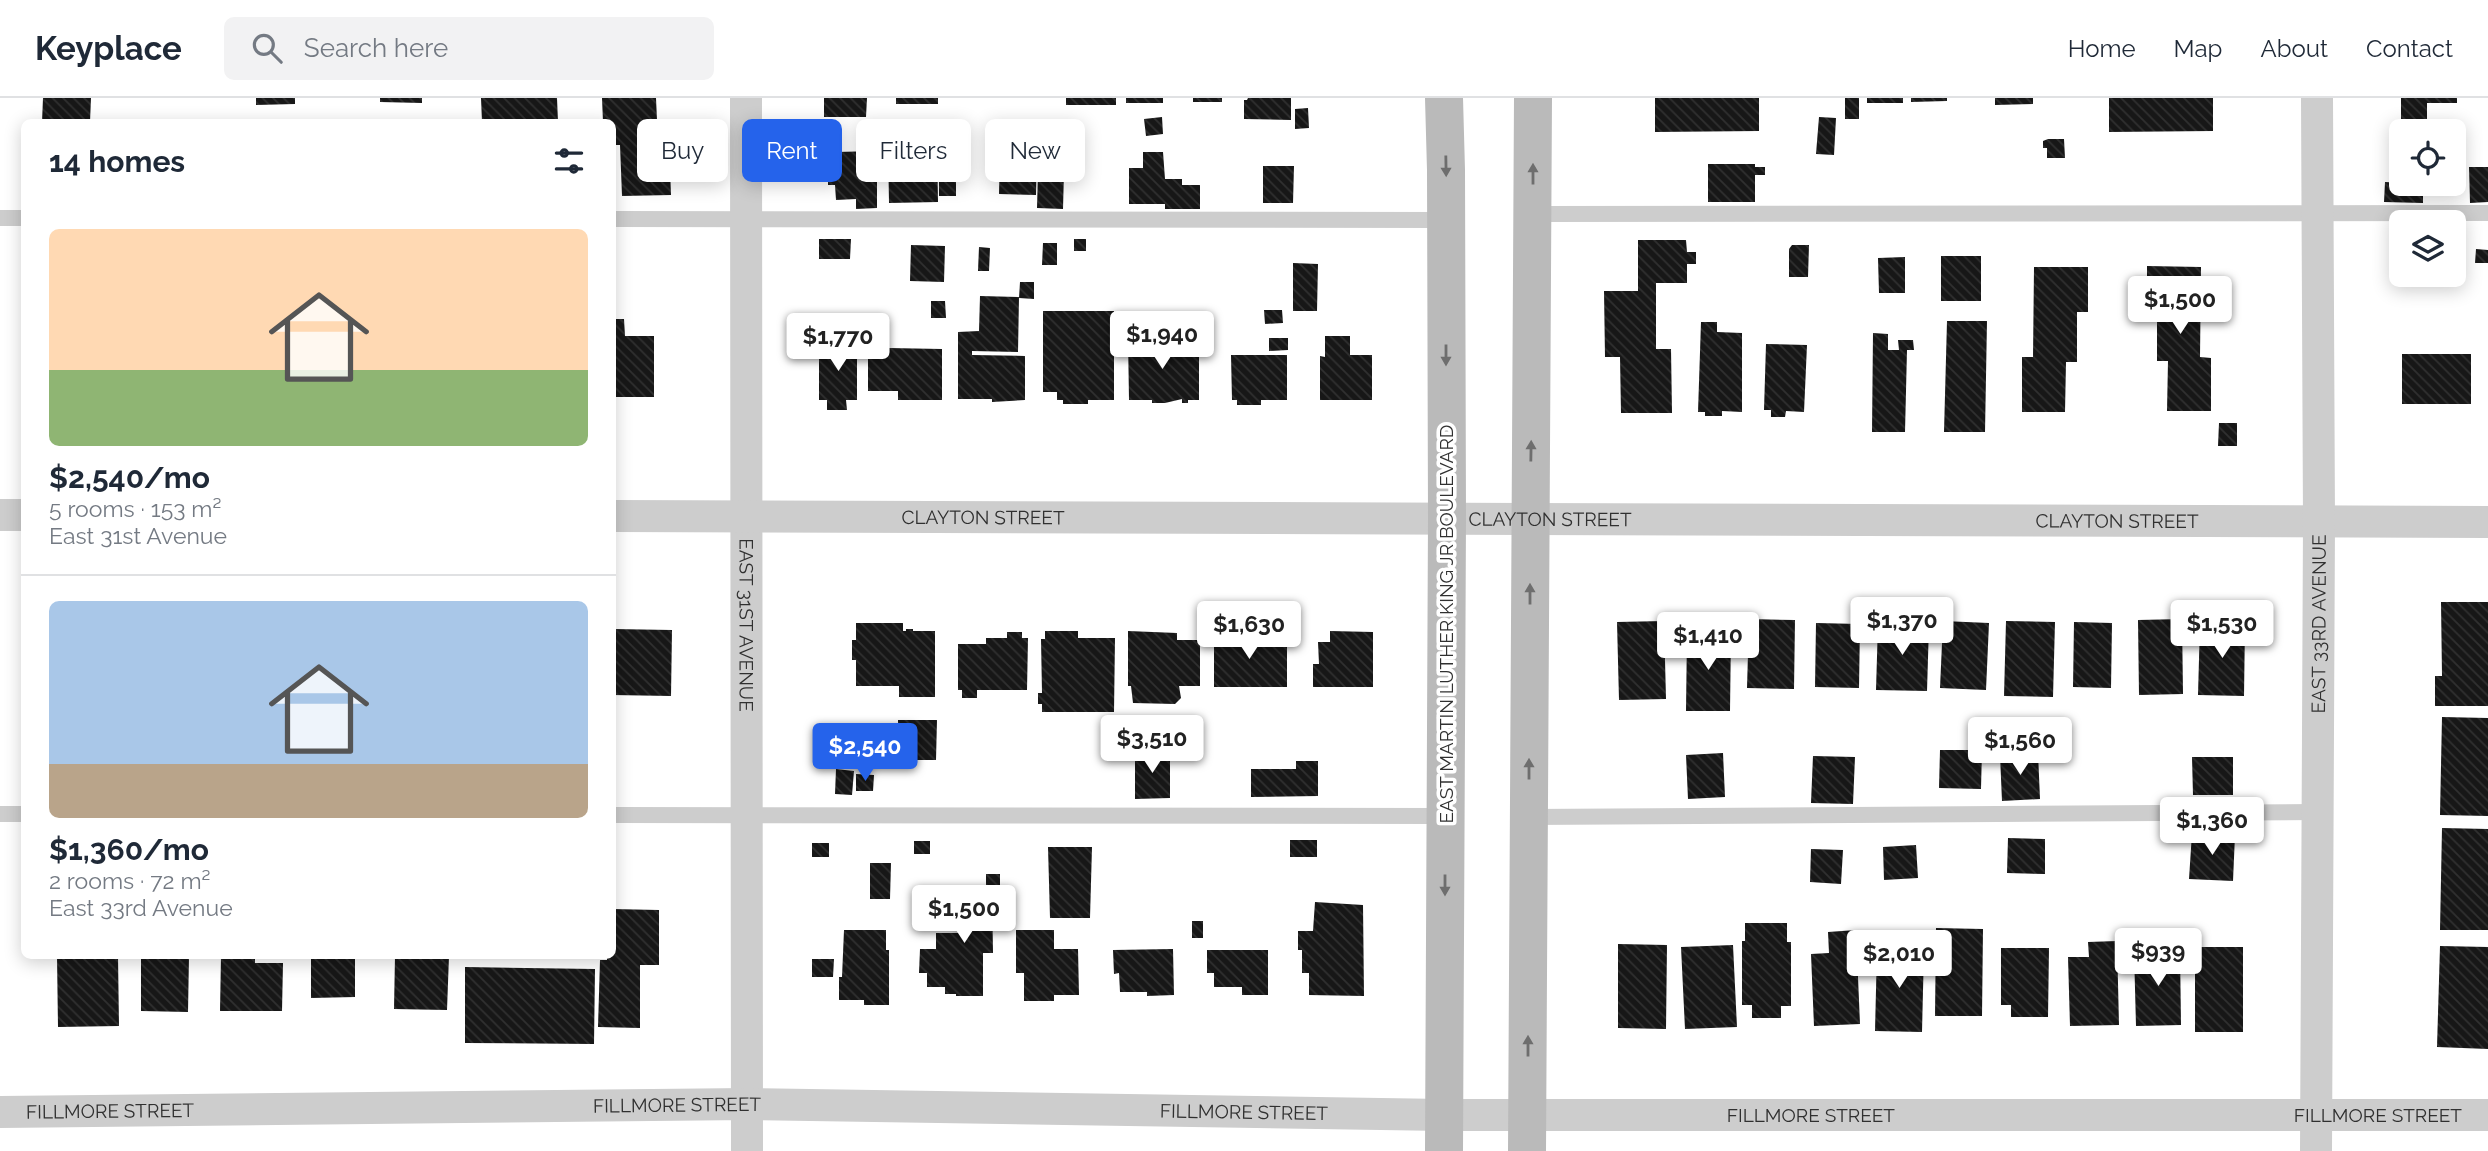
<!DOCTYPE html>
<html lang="en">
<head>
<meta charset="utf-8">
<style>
	body { margin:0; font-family:Raleway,sans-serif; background:#f2f2f3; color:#1f2937; height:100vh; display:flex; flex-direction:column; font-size:26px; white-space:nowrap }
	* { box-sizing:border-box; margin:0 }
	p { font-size:23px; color:#747a83 }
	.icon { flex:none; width:38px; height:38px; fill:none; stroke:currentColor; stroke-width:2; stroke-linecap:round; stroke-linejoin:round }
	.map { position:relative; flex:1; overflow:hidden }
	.drawer { position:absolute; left:21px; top:21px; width:595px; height:840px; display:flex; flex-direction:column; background:#fff; border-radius:10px; box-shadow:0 4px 18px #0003 }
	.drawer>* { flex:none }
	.guide { position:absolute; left:637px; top:21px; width:665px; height:63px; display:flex; gap:14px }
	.tools { position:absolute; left:2389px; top:21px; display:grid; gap:14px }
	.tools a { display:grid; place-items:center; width:77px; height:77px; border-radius:10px; background:#fff; box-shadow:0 4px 18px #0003; font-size:35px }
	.price { position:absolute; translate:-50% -60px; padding:0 16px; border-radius:7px; background:#fff; color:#222; font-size:23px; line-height:46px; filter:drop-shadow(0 2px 4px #0008) }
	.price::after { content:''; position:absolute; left:50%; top:42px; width:21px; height:16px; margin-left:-10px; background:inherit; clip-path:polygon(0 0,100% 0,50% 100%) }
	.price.current { background:#2563eb; color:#fff }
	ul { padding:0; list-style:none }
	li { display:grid; align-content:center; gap:14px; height:371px; padding:0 28px }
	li+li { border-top:2px solid #e0e1e3 }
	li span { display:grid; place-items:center; height:217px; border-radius:10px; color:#555 }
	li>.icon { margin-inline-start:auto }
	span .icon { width:126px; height:126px; fill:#fffc; stroke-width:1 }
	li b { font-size:30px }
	h2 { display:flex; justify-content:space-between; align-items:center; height:84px; padding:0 28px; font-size:30px }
	.tag { padding:0 24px; border-radius:10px; background:#fff; box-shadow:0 4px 18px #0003; font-size:24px; line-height:63px }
	.tag.current { background:#2563eb; color:#fff }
	header { display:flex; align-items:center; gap:42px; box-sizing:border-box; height:98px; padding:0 35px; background:#fff; border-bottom:2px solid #e0e1e3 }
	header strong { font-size:33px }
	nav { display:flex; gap:38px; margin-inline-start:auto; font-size:24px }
	.search { width:490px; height:63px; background:#f2f2f3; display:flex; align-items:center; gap:18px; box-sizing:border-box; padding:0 24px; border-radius:10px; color:#747a83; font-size:26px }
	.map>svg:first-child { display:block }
	.building { fill:url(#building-back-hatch) }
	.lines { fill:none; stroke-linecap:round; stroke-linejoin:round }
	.lane { stroke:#cdcdcd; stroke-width:16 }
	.street { stroke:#cdcdcd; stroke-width:32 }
	.secondary { stroke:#bababa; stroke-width:38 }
	.oneway { fill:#6e6e6e }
	.labels { text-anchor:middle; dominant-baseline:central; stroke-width:7; stroke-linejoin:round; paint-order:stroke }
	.street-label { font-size:19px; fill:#303030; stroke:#fff }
</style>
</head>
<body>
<header>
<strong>Keyplace</strong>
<div class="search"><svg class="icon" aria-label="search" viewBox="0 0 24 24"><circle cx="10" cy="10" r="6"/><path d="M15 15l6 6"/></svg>Search here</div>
<nav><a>Home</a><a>Map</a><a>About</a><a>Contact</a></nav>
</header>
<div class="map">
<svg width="2488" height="1053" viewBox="0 0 2488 1053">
	<defs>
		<pattern id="building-back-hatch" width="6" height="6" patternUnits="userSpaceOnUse" patternTransform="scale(1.75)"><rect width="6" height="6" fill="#171717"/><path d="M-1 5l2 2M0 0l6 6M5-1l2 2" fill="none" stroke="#303030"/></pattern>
	</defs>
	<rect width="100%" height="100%" fill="#fff"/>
	<!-- building -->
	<path class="building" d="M43,0H91L90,24H42Z
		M256,0H295V6L256,7Z
		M380,0H422V5L380,4Z
		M481,0H557L558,24H482Z
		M602,0H656L658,44H669L671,97L622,98L620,47H612V24H603Z
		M824,0H867L866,19H824Z
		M896,0H938V6H896Z
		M1066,0H1116V7H1066Z
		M1126,0H1163V5H1126Z
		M1193,0H1222V4H1193Z
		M1248,0H1291V22L1244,21V2H1247Z
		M1655,0H1759V33L1655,34Z
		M1845,0H1859V21H1845Z
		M1867,0H1903V5H1867Z
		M1911,0H1947V3L1911,4Z
		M1995,0H2033V6L1995,7Z
		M2109,0H2213V33L2109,34Z
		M2401,0H2457V5H2427V22H2401Z
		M1308,10L1309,30L1295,31V11Z
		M1162,19L1163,36L1146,38L1144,21Z
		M1819,19L1836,20L1834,57L1816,56Z
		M2048,41H2064L2065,60H2047V50H2043V43Z
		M937,47L938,104L889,105L888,48Z
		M1000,49H1037L1036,97L999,96Z
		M877,53V110L856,111V101L836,102L835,87H828V68H836V54Z
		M1143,54H1163L1165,81H1182V87H1200V111H1165V106H1129V70H1143Z
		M1708,66H1755V69H1765V77H1755V104H1708Z
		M1263,68H1294L1293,105H1263Z
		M2469,69H2488V104L2470,105Z
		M1038,73L1064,74L1063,111L1037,110Z
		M939,80L956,81V98H939Z
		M2385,84L2423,86V105L2384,104Z
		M819,141H851L850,161H819Z
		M1074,141H1086V153H1074Z
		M1638,142H1686L1687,154H1696V166H1687V185H1656V251H1671L1672,315H1621L1620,259H1605L1604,193H1638Z
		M1043,145H1057V167H1042Z
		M911,147L945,148L944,184L910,183Z
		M1792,147H1809L1808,179H1789V151Z
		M979,149L990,150L989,173H978Z
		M2476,151L2488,152V165H2475Z
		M1941,158H1981V203H1941Z
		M1905,159V195H1879L1878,160Z
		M1293,165L1318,166L1317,213H1293Z
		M2147,168L2201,169L2200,259L2211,260V313H2167L2168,263H2157V213H2147Z
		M2034,169H2088V214H2077V264H2066L2065,314H2022V259H2033Z
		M1020,184H1034V201L1019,200Z
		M980,198L1019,199L1018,254L972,253V257L1025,258V302L992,304V301H958V234L979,233Z
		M931,203H945L946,220H931Z
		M1264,212H1282L1283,225L1265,226Z
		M1043,213H1114V302H1088V306H1063V302H1057V294H1043Z
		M612,221H624L625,238H654V299H612Z
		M1947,223H1987L1985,334H1944Z
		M1701,224H1717V234L1742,235V314L1722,313V318H1705V314H1698Z
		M868,235H889V250L942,251V302H898V293H868Z
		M1873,235L1888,236V252H1899L1898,242H1913L1914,252H1907L1905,334H1872Z
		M1325,238H1350V257H1372V302H1320V258L1325,259Z
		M1128,240H1188L1187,257L1199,258V302H1188V305H1182V301L1165,305H1152V302H1129Z
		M1269,240H1288V252L1269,253Z
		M822,241H853V253H857V302H846L847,312H827V302H819V252H822Z
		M1766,246L1807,247L1804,314L1786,313L1785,319H1771V312H1764Z
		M2402,256H2471V306H2402Z
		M1231,257H1287V302H1261V307H1237V302H1232Z
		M2219,325H2237V348H2218Z
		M2441,504H2488V608H2435V578H2442Z
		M1749,521L1795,522L1794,591L1747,590Z
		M2182,521L2183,596L2139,597L2138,522Z
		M1664,523L1666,601L1619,602L1617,524Z
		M1943,523L1989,525L1986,592L1940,590Z
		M2006,523L2055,524L2053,599L2004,598Z
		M2074,524L2112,525L2111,590L2073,589Z
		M856,525H903V533H906V531H913V533H935V599H899V588H856V562H852V542H856Z
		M1816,525L1860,526L1859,590L1815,589Z
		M1878,525L1929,527L1927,593L1876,592Z
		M2200,525L2245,526L2244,598L2198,597Z
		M613,531L672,532L671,598L612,597Z
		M1045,533H1078V540H1115L1114,614H1042V606H1038V595H1042L1041,541H1045Z
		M1128,533L1177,535V542H1200V588H1179L1181,600L1175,606L1133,605L1131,588H1128Z
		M1330,533L1373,534V589H1313V566H1319L1318,544H1330Z
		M1007,534H1022V540H1028L1027,592H977V600H962V592H958V546H986V540H1007Z
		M1214,534H1251V541H1287V589H1214Z
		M1687,534L1731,535L1730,613H1686Z
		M2442,619L2488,620V718L2440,717Z
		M898,622H937L936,662H898Z
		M1940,652H1982L1981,691L1939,690Z
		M1135,654H1170V700L1135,701Z
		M1723,655L1725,699L1688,701L1686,657Z
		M2038,655L2040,701L2002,703L2000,657Z
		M1813,658L1855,659L1853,706L1811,705Z
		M2192,659H2233V697H2193Z
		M1296,663H1318V698L1251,699V671H1296Z
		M836,671L854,673L852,697L835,696Z
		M856,676L874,677L873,693H856Z
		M2442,730L2488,731V832H2440Z
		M2192,735L2235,737L2233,783L2189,781Z
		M2008,740L2045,741V776L2007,775Z
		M1290,742H1317V759H1290Z
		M914,743H930V756H914Z
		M812,745H829V759H812Z
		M1916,747L1918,780L1884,782L1883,749Z
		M1048,749H1092L1090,820H1050Z
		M1811,751L1843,752L1841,786L1810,784Z
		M870,765H891L890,801H870Z
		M986,776H1000V793H992L993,855H983V898H956V896H945V889H927V875H919L920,851H936V835H961V791H986Z
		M1315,804L1363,807L1364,898L1309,897V875H1302V852H1298V833H1313Z
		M612,811L659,812V867H640V930L598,929L600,862H607V858H612Z
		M1192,823H1203V840H1192Z
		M1745,825H1787V844H1791V908H1781V920H1752V907H1742V843H1745Z
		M1936,830L1983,831L1982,918H1935Z
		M844,832H886V852H889V907H864V902H839V879H842Z
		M1016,832H1054V851H1078L1079,897H1054V903H1024V875H1016Z
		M1856,832L1860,926L1814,928L1811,856L1829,855L1828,834Z
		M2117,843L2119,927L2070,928L2068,859H2089L2088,844Z
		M1618,846L1667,847L1666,931L1618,930Z
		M1733,847L1737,929L1685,931L1681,849Z
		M2440,848L2488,849V951L2437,949Z
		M2195,849H2243V934H2195Z
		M2001,850H2049L2048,919H2011V907H2001Z
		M1173,851L1174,897L1147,898V894H1120L1119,875L1114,876L1113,852Z
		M1877,851L1924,852L1922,934L1875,933Z
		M1207,852H1268V897H1242V889H1214V875H1207Z
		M2180,852L2181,927L2136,928L2134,853Z
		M57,858H118L119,928L58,929Z
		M141,858H189L188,914L141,913Z
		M221,858H255V865H283L282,913H220Z
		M311,858H355V899L311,900Z
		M395,858H449L447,912L394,911Z
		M812,861H834L833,879H812Z
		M465,869L595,871L594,946L465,945Z"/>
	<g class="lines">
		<!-- lane -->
		<path class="lane" d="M1533,116L2488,115
			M0,120H24
			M612,121L1446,122
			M0,716H24
			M612,717L1446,718
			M1529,719L2317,714"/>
		<!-- street -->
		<g class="street">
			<path id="s1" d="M746,0L747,1053"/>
			<path d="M0,417H24"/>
			<path id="s2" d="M612,418L2488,424"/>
			<path id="s3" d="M0,1014L748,1006L1444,1017H2488"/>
			<path id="s4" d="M2316,1053L2319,424L2317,0"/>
		</g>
		<!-- secondary -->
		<path class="secondary" d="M1444,0L1446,72L1447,420L1444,1053
			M1527,1053L1533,0"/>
	</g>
	<!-- one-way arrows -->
	<defs><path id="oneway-solid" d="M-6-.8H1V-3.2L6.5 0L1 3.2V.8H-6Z" transform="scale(1.75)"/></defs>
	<g class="oneway">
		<use href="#oneway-solid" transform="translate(1446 68) rotate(89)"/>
		<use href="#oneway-solid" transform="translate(1533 76) rotate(-90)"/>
		<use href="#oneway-solid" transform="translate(1446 257) rotate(90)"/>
		<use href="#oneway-solid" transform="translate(1531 353) rotate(-89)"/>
		<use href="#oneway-solid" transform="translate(1530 496) rotate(-90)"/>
		<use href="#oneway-solid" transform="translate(1529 671) rotate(-90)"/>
		<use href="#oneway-solid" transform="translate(1445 787) rotate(90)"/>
		<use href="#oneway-solid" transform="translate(1528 948) rotate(-90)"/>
	</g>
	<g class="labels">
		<!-- street labels -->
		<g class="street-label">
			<text stroke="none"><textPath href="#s2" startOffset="371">CLAYTON STREET</textPath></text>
			<text stroke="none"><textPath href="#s2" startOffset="938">CLAYTON STREET</textPath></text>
			<text stroke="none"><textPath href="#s2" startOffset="1505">CLAYTON STREET</textPath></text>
			<text transform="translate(1446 526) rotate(-90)">EAST MARTIN LUTHER KING JR BOULEVARD</text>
			<text stroke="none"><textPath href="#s4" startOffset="527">EAST 33RD AVENUE</textPath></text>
			<text stroke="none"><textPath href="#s1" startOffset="527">EAST 31ST AVENUE</textPath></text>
			<text stroke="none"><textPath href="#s3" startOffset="677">FILLMORE STREET</textPath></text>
			<text stroke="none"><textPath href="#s3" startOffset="110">FILLMORE STREET</textPath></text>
			<text stroke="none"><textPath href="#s3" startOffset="1244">FILLMORE STREET</textPath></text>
			<text stroke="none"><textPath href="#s3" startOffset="1811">FILLMORE STREET</textPath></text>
			<text stroke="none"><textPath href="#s3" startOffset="2378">FILLMORE STREET</textPath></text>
		</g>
	</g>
</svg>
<div class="tools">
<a><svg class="icon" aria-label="locate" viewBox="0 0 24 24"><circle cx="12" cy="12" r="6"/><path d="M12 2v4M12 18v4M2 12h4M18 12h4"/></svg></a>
<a><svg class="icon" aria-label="layers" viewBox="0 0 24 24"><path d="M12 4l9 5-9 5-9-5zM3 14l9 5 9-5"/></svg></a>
</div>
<b class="price" style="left:2180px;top:238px">$1,500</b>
<b class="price" style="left:1162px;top:273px">$1,940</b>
<b class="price" style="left:838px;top:275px">$1,770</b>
<b class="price" style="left:1902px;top:559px">$1,370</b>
<b class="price" style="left:2222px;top:562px">$1,530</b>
<b class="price" style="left:1249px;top:563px">$1,630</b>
<b class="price" style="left:1708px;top:574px">$1,410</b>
<b class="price" style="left:1152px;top:677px">$3,510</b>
<b class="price" style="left:2020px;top:679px">$1,560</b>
<b class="price current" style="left:865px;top:685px">$2,540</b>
<b class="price" style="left:2212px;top:759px">$1,360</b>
<b class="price" style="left:964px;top:847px">$1,500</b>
<b class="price" style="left:2158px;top:890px">$939</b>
<b class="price" style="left:1899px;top:892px">$2,010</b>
<div class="guide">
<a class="tag">Buy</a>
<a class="tag current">Rent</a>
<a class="tag">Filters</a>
<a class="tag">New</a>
</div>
<section class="drawer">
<h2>14 homes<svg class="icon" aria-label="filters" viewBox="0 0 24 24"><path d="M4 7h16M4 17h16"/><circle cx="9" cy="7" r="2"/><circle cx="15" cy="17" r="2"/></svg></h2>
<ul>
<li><span style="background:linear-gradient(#ffd9b3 65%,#8fb573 0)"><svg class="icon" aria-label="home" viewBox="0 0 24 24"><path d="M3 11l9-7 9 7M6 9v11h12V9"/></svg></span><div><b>$2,540/mo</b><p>5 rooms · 153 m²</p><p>East 31st Avenue</p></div></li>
<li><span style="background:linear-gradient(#a9c7e8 75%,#b9a48a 0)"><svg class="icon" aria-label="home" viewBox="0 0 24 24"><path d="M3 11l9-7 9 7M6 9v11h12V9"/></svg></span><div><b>$1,360/mo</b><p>2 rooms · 72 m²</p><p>East 33rd Avenue</p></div></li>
</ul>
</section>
</div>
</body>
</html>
